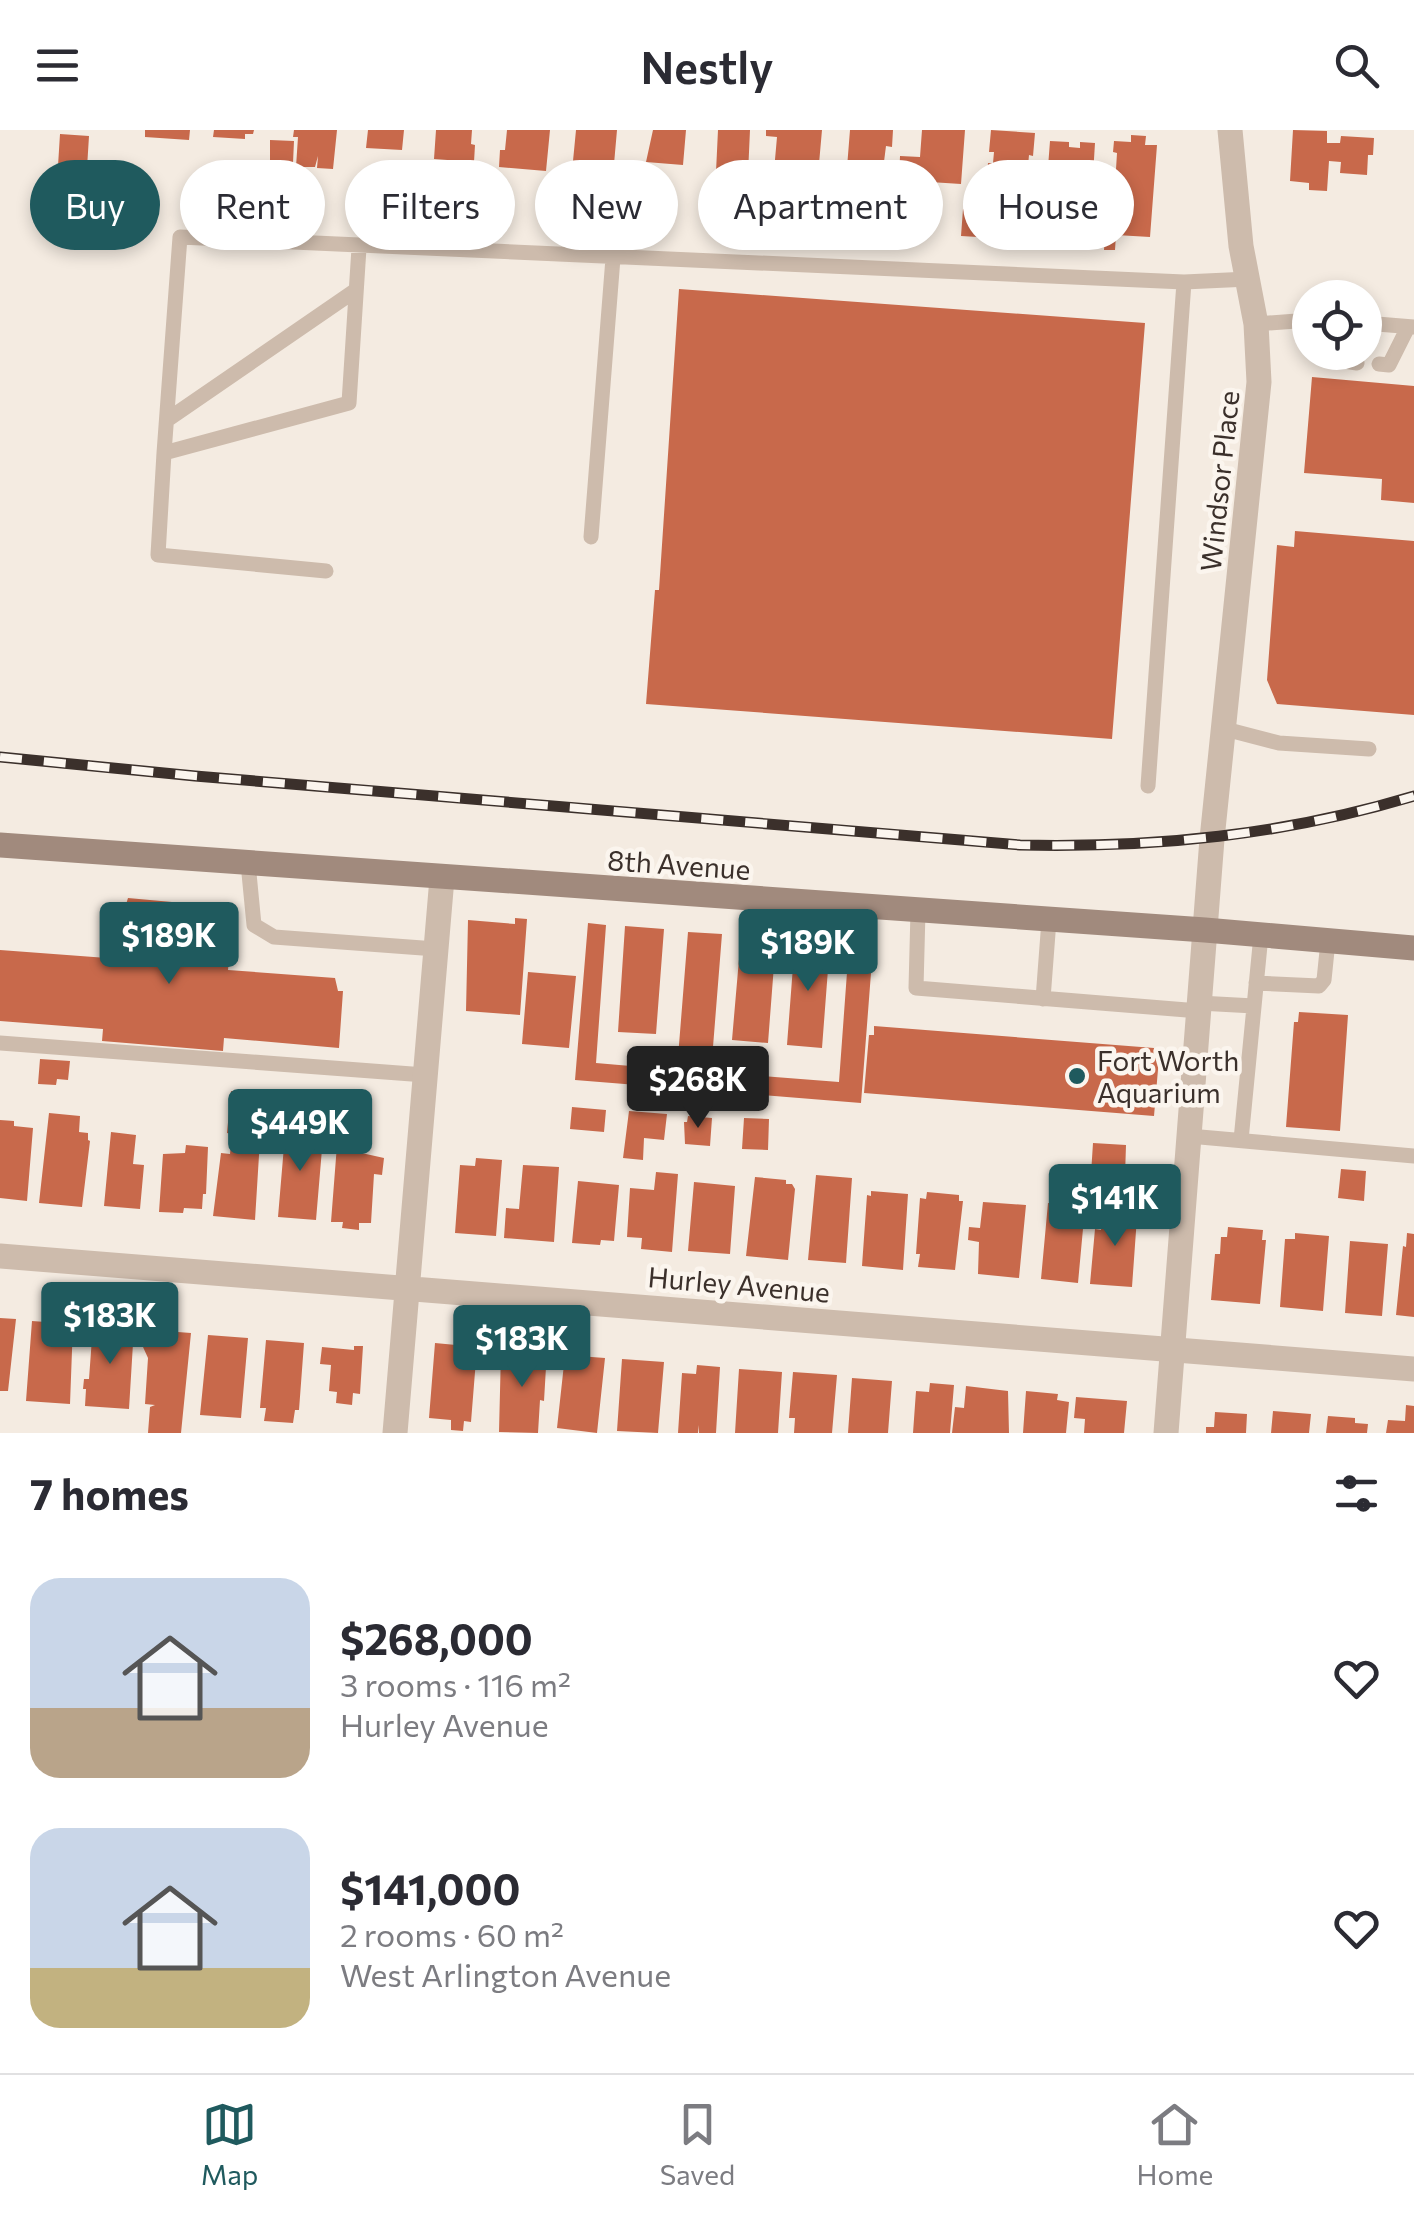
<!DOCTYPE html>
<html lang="en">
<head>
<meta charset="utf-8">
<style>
	body { margin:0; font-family:Commissioner,sans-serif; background:#f2f2f3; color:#2b2b33; height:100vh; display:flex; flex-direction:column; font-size:38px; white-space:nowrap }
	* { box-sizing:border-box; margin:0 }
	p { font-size:32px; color:#7c7c81 }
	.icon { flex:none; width:55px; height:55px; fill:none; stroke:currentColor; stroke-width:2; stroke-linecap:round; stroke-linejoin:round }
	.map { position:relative; height:1303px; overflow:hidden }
	.sheet { display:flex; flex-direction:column; background:#fff; flex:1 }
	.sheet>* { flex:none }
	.guide { position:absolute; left:30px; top:30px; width:1355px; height:90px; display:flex; gap:20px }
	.tools { position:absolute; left:1292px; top:150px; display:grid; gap:20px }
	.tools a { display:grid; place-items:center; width:90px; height:90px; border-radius:50%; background:#fff; box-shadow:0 5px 15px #0003; font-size:50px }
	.price { position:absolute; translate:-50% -85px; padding:0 22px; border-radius:10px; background:#1f5a5e; color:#fff; font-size:32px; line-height:65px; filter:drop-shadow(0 2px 5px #0008) }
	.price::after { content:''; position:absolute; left:50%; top:60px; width:30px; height:22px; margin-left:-15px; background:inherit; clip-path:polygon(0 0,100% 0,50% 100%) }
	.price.on { background:#222; color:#fff }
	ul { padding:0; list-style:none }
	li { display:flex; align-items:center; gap:30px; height:250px; padding:0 30px }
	li span { display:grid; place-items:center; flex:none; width:280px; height:200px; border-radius:30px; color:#555 }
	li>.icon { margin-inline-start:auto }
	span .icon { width:120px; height:120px; fill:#fffc; stroke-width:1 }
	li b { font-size:42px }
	h2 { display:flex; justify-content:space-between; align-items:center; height:120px; padding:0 30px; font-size:42px }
	.pill { padding:0 35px; border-radius:45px; background:#fff; box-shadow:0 5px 15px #0003; font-size:35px; line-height:90px }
	.pill.on { background:#1f5a5e; color:#fff }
	header { display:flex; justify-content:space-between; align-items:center; height:130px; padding:0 30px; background:#fff; font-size:45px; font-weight:600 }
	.dock { display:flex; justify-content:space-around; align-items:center; height:140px; border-top:2px solid #e1e1e2; background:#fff; font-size:28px; color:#7c7c81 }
	.dock a { display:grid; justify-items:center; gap:5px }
	.dock .on { color:#1f5a5e }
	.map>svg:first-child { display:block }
	.building { fill:#c8694b }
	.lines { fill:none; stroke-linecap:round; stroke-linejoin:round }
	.service { stroke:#cdbbac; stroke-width:15 }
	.minor { stroke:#cdbbac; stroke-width:25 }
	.secondary { stroke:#a18a7d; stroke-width:25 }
	.rail-casing { stroke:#3b302b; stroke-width:11 }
	.rail { stroke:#fbf5ee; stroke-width:8; stroke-dasharray:22; stroke-linecap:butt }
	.poi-dot { fill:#1f5a5e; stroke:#fbf5ee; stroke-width:4 }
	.labels { text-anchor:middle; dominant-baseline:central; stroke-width:9; stroke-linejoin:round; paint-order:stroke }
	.street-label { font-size:28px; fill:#3b302b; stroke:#fbf5ee }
	.poi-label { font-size:28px; fill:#3b302b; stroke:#fbf5ee; text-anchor:start }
</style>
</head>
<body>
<header><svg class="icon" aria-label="menu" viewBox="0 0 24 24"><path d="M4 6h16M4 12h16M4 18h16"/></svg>Nestly<svg class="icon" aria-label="search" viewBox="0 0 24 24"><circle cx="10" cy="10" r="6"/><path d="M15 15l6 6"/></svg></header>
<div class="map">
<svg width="1414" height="1303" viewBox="0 0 1414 1303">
	<rect width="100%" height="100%" fill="#f4ebe1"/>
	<!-- building -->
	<path class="building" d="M145,0H190L189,10L145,7Z
		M214,0H254L253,4H245V9L213,7Z
		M294,0H337L333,39L317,38L318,26L315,37H296L298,7H293Z
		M368,0H404L402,20L366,18Z
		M436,0H472L471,14L475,15L474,32L434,29Z
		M507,0H550L546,41L499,37L500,20H505Z
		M576,0H617L614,34L573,31Z
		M653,0H686L683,35L646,32Z
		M718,0H750L748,44L716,42Z
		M766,0H822L818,45L803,44L802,54L773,52L777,7L766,6Z
		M850,0H893L892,17L886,16L880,63L851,60L852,50H846Z
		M922,0H965L961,54L899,50L900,26L920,27Z
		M991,0L1035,3L1033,26L1029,25L1028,36L1032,37L1030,64L1021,63V68L1001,66V62L986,60L988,33H993L994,22H989Z
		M1293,0L1327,1V13H1340L1341,6L1374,8L1373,25H1368L1367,45L1340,43L1341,32L1329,31L1327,61L1309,60V53L1290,51Z
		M60,4L89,6L87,38L58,36Z
		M1131,5L1146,6L1145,15H1157L1150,107L1116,105L1115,120H1104L1105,104H1112L1117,23L1113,22L1114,11L1131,12Z
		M270,10L294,11L292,55L270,53Z
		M1050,11L1069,12V17L1080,18V12L1095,13L1092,61L1080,60L1073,112H1063V104L1043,103Z
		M963,79L997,82L995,108L961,106Z
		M679,159L1145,193L1112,609L646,574L655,460H659Z
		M1312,247L1414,256V373L1381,370L1382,349L1304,343Z
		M1295,401L1414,411V585L1277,574L1267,550L1277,415L1294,417Z
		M128,768L216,776L220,794L232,795L228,840L335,848L338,861H343L339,918L224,908L223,921L102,911L103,899L0,891V820L107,828L110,786L122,787Z
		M515,788L527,789L520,885L466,881L468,790L515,794Z
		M588,793L606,795L596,933L677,940L688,802L722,804L711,942L839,952L849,815L873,817L861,973L575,950Z
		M625,796L664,799L656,904L618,902Z
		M741,806L776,809L768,913L732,910Z
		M795,810L830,813L822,918L787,915Z
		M528,842L576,846L569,918L522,914Z
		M1299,882L1348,885L1340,1001L1286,997L1294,892H1298Z
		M874,896L1154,918L1153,928H1159L1154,986L864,963L869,905H874Z
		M40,929L70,931L68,950L57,949L56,955L38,954Z
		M231,961L270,964L267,1010L260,1009L255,1090L213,1086L221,1023L230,1024L232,1004L227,1003Z
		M572,977L606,980L604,1002L570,999Z
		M629,981L667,984L664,1010L644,1008L643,1030L623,1028Z
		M49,983L80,986L79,1002L88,1003V1010L90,1011L82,1077L39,1073Z
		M688,986L712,988L710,1016L685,1014L684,992H687Z
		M744,988L769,989L768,1020L742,1019Z
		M0,990L14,991V996L33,998L27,1071L0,1068Z
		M290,991L313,992L311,1019H322L316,1090L278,1087L284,1016H287Z
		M111,1002L136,1005L133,1034L144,1035L140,1079L104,1076Z
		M338,1002L359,1003L357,1022L384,1028L382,1045L374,1044L371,1093H359V1100L342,1098L343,1092H331Z
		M1093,1013L1126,1015L1125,1046L1091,1044Z
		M186,1015L208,1017L206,1064H203L202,1079L184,1078L183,1083L159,1082L163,1024L185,1023Z
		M476,1028L502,1030L496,1106L455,1103L460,1035L475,1036Z
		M523,1035L559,1037L554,1112L504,1108L506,1078L519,1079Z
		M1341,1039L1366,1041L1364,1071L1338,1068Z
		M656,1042L678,1044L672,1122L641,1119L642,1108L627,1107L630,1058L654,1060Z
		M816,1045L852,1048L846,1133L808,1130Z
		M755,1047L786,1050V1054H792L795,1059L788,1130L746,1126Z
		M578,1051L619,1055L614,1111L601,1110L600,1115L572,1113Z
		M694,1052L735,1056L730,1124L688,1121Z
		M871,1061L908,1064L903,1140L862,1136L867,1065L871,1066Z
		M927,1062L959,1065V1071H963L955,1140L918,1137L920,1124H916L920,1068L926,1069Z
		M983,1072L1026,1075L1019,1148L978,1144L979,1112L968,1110L969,1097L980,1098Z
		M1048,1073L1085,1077L1078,1153L1041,1149Z
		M1112,1077L1134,1079L1133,1086L1137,1087L1132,1157L1090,1154L1095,1099L1101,1100L1102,1084L1111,1085Z
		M1228,1097L1263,1100L1262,1110H1266L1260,1174L1211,1170L1215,1124H1220L1221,1107H1227Z
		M1295,1103L1329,1106L1323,1181L1280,1177L1285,1109H1295Z
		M1407,1103L1414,1104V1187L1396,1185L1403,1116L1406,1117Z
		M1350,1111L1388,1114L1382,1186L1345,1183Z
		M0,1188L16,1189L8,1261H0Z
		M32,1191L73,1194L70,1274L26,1271Z
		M93,1194L134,1197L129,1279L85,1276L86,1259H83L84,1249H89Z
		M151,1200L191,1203L181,1303H148L150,1277L155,1275L145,1274L148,1228L143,1217L145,1208Z
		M208,1205L248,1208L241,1288L200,1285Z
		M266,1210L304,1213L299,1280H295L293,1293L264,1291L266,1278H260Z
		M435,1213L477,1217L471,1292L464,1291L463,1301L451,1300V1290L429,1288Z
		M354,1216H363L360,1264L353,1263L352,1275L336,1273L337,1262L329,1261L331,1235L320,1234L322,1217L354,1220Z
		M520,1219L547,1220L544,1271L540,1270L538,1303L499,1302L501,1221L520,1222Z
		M565,1225L605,1228L597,1303L557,1298Z
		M622,1229L664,1232L658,1303L617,1301Z
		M697,1235L720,1237L716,1303H699L698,1295V1303H678L682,1243L696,1244Z
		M739,1239L782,1242L778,1303H735Z
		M793,1242L837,1245L832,1303H794L795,1288H789Z
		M852,1248L892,1251L888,1303H848Z
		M930,1253L954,1255L950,1303H913L916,1261L929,1262Z
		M966,1256L1008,1261L1009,1303H952L955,1277L964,1278Z
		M1026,1261L1058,1264L1057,1270L1069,1272L1066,1303H1023Z
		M1076,1267L1127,1271L1124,1303H1084L1085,1289L1074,1288Z
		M1406,1275L1414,1276V1303H1386L1388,1290L1405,1291Z
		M1273,1281L1311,1284L1309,1303H1271Z
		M1215,1282L1247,1284L1246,1303H1206V1297H1214Z
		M1328,1286L1355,1288V1293L1368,1294L1367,1303H1326Z"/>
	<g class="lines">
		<!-- service -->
		<path class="service" d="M1365,193L1414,197
			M1256,194L1310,190
			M1342,222L1344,231L1357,233
			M1379,234L1389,235L1408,197
			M167,290L356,160
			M164,323L180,107L1184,152L1249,149
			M591,407L613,128
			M326,441L158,425L164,323L349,273L359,118
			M1225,599L1279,613L1369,619
			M1148,656L1184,152
			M248,733L254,795L274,807L436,819
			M918,781L916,858L1199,881
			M1256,853L1319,856L1324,850L1328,811
			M1043,869L1049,790
			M1199,873L1254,876
			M0,913L425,945
			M1189,1006L1414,1026
			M1241,1010L1261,805"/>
		<!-- minor -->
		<path class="minor" d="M0,1126L1414,1239
			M395,1303L442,748
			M1166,1303L1212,709L1259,252L1256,194L1241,116L1230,0"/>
		<!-- secondary -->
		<path class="secondary" d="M0,715L1205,800L1414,818"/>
		<!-- rail casing -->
		<g class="rail-casing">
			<path id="rail" d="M0,627L195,646L1020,715C1155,718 1284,705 1414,666"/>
		</g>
		<!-- rail -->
		<use href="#rail" class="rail"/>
	</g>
	<!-- markers -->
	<circle class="poi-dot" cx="1077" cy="946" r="10"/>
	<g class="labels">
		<!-- street labels -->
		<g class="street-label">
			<text transform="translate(1219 351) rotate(-84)">Windsor Place</text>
			<text transform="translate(679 734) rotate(4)">8th Avenue</text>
			<text transform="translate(739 1154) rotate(5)">Hurley Avenue</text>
		</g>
		<!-- poi labels -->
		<g class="poi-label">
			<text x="1097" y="930">Fort Worth<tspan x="1097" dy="32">Aquarium</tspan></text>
		</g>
	</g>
</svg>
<div class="tools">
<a><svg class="icon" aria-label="locate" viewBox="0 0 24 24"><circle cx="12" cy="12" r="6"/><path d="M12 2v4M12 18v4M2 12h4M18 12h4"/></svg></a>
</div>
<b class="price" style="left:169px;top:857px">$189K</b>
<b class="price" style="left:808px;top:864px">$189K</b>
<b class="price on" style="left:698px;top:1001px">$268K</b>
<b class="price" style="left:300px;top:1044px">$449K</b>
<b class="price" style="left:1115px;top:1119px">$141K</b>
<b class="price" style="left:110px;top:1237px">$183K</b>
<b class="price" style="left:522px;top:1260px">$183K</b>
<div class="guide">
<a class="pill on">Buy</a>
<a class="pill">Rent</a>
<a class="pill">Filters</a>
<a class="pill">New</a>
<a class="pill">Apartment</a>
<a class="pill">House</a>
</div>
</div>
<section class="sheet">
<h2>7 homes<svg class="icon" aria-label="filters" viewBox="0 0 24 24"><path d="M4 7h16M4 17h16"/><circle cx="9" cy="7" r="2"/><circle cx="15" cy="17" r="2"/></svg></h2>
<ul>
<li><span style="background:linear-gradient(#c9d6e8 65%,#b9a48a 0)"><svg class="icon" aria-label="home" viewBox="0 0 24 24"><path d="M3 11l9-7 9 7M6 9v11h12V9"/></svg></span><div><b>$268,000</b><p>3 rooms · 116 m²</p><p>Hurley Avenue</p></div><svg class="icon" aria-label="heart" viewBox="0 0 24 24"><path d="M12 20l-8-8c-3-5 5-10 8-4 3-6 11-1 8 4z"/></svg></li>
<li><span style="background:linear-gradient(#c9d6e8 70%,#c2b280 0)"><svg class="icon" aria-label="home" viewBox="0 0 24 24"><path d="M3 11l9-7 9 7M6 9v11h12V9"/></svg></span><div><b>$141,000</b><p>2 rooms · 60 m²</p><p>West Arlington Avenue</p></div><svg class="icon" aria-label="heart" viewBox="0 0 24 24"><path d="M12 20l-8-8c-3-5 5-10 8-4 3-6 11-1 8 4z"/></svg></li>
</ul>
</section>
<nav class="dock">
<a class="on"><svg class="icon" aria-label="map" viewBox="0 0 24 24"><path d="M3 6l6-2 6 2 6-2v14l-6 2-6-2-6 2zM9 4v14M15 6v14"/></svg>Map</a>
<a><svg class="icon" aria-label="saved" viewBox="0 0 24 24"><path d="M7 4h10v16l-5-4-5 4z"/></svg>Saved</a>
<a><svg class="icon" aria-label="home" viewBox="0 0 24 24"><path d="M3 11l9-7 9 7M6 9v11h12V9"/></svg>Home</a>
</nav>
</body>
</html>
